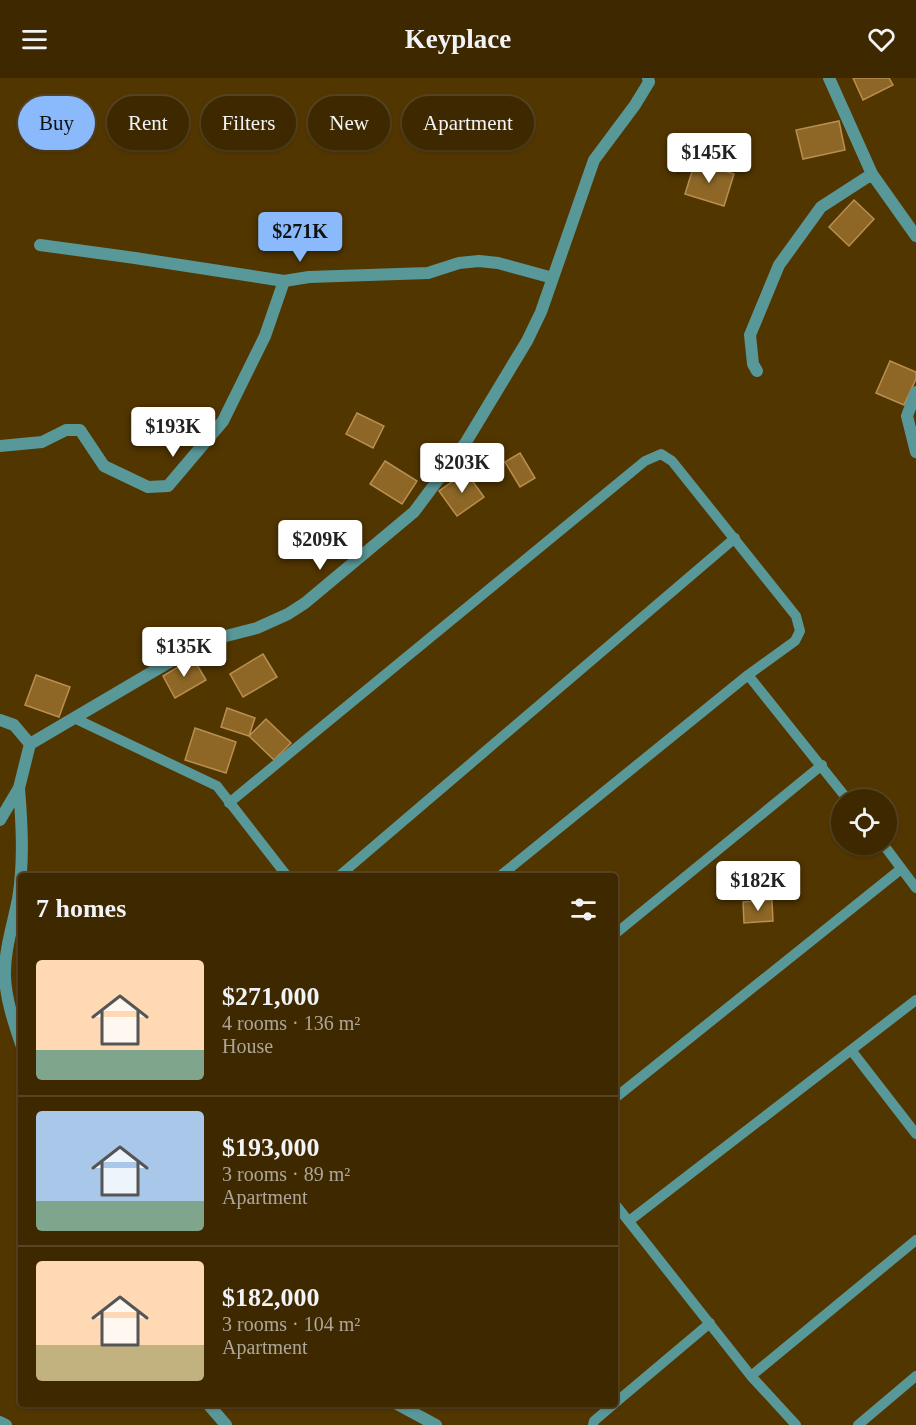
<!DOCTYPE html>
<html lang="en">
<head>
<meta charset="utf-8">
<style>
	body { margin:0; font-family:Georgia,serif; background:#49340f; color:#f1f3f6; height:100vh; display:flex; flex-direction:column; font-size:22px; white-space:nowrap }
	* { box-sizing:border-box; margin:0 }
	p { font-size:20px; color:#ada699 }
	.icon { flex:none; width:33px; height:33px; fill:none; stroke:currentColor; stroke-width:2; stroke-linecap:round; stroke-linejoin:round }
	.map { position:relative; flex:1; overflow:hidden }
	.sheet { position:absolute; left:18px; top:795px; width:600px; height:534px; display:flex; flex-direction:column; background:#3e2800; border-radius:6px; box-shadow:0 2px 4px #0004,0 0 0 2px #574422 }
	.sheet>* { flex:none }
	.guide { position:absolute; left:18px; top:18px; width:600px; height:54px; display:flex; gap:12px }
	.fabs { position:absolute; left:831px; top:711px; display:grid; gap:12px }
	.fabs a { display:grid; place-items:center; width:66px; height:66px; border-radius:50%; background:#3e2800; box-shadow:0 2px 4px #0004,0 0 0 2px #574422; font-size:30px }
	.price { position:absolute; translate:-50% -51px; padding:0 14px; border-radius:6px; background:#fff; color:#222; font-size:20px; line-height:39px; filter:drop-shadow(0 2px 3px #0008) }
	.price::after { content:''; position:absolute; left:50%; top:36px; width:18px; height:14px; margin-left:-9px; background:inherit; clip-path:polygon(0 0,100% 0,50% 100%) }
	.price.current { background:#8abafc; color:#111 }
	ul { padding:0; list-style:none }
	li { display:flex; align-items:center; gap:18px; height:150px; padding:0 18px }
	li+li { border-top:2px solid #574422 }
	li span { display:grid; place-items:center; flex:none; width:168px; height:120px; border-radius:6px; color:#555 }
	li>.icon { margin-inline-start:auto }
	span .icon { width:72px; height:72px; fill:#fffc; stroke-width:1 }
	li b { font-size:26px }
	h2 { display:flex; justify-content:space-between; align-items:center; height:72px; padding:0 18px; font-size:26px }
	.chip { padding:0 21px; border-radius:27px; background:#3e2800; box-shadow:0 2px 4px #0004,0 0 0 2px #574422; font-size:21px; line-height:54px }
	.chip.current { background:#8abafc; color:#111 }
	header { display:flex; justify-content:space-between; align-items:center; height:78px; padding:0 18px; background:#3e2800; font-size:27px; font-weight:600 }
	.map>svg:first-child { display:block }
	.building { fill:#8e6726; stroke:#b88f50; stroke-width:1.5 }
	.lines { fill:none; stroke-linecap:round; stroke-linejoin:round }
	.lane { stroke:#599899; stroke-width:10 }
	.street { stroke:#599899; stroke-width:12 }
</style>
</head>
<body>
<header><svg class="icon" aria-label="menu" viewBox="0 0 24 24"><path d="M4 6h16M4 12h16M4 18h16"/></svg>Keyplace<svg class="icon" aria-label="heart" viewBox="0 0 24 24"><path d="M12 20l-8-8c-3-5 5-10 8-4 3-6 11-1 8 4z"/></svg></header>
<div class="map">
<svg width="916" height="1347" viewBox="0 0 916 1347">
	<rect width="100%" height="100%" fill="#523600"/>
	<!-- building -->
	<path class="building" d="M853,0H889L893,7L863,22Z
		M839,43L845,72L803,81L796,52Z
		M695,84L734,96L724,128L685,116Z
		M854,122L874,141L849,168L829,149Z
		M890,283L916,294V301L904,327L876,315Z
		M357,335L384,348L373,370L346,356Z
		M520,375L535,400L520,409L505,384Z
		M385,383L417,403L402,426L370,406Z
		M466,394L484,419L457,438L439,413Z
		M263,576L277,599L243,619L230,596Z
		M193,580L206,602L175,620L163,598Z
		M36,597L70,609L59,639L25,627Z
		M227,630L255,640L249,658L221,649Z
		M266,641L291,665L274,682L249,658Z
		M195,650L236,664L226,695L185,682Z
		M772,822L773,843L744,845L743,824Z"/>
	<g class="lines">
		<!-- lane -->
		<path class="lane" d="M748,597L848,722
			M74,640L217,708L287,798
			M229,725L645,383L661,376L672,383L796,538L800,553L795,563L748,597L500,798
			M883,766L916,810
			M339,798L735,460
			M615,856L822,687
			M851,972L916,1056
			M615,1020L901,791
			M615,1126L751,1298L796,1347
			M629,1143L916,922
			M751,1298L916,1162
			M615,1325L710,1245
			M593,1347L594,1343L614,1326
			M858,1347L916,1298"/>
		<!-- street -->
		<path class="street" d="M829,0L872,96L916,158
			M40,167L135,180L284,203L309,199L428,195L459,185L479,183L498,185L553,200
			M757,293L753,286L750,257L779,187L821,129L872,96
			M916,314L907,338L916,374
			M0,368L42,364L66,352H80L104,388L148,409L168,408L223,343L265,258L284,203
			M0,642L14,647L30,666
			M30,666L176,580L222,559L257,550L288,536L305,525L414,434L466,364L527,263L541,234L594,82L635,27L649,4L648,0
			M19,710C22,747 24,785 18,821C13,846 4,873 5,899C6,922 14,945 21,966
			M0,742L19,710L30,666
			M208,1326L226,1347
			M397,1326L436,1347
			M0,1344L6,1347"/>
	</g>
</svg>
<div class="fabs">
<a><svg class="icon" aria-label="locate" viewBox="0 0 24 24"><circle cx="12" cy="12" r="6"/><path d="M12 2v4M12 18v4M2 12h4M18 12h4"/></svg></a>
</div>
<b class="price" style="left:709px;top:106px">$145K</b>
<b class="price current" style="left:300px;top:185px">$271K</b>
<b class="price" style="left:173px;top:380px">$193K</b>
<b class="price" style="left:462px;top:416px">$203K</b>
<b class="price" style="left:320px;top:493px">$209K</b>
<b class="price" style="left:184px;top:600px">$135K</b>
<b class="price" style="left:758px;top:834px">$182K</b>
<div class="guide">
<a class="chip current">Buy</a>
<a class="chip">Rent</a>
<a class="chip">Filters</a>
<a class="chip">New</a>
<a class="chip">Apartment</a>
</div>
<section class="sheet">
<h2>7 homes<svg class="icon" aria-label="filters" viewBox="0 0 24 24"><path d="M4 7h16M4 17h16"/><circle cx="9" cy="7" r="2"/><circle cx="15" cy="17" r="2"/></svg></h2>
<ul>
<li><span style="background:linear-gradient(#ffd9b3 75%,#7fa58c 0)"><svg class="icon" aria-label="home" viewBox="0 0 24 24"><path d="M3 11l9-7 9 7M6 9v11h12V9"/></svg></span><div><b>$271,000</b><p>4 rooms · 136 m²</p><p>House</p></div></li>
<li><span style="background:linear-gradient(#a9c7e8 75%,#7fa58c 0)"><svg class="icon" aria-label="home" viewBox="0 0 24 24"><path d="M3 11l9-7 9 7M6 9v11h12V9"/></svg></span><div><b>$193,000</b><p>3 rooms · 89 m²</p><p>Apartment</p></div></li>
<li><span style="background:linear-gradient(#ffd9b3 70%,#c2b280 0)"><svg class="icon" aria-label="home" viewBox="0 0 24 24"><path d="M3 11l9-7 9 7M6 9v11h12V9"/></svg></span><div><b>$182,000</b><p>3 rooms · 104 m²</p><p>Apartment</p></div></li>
</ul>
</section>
</div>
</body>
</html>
